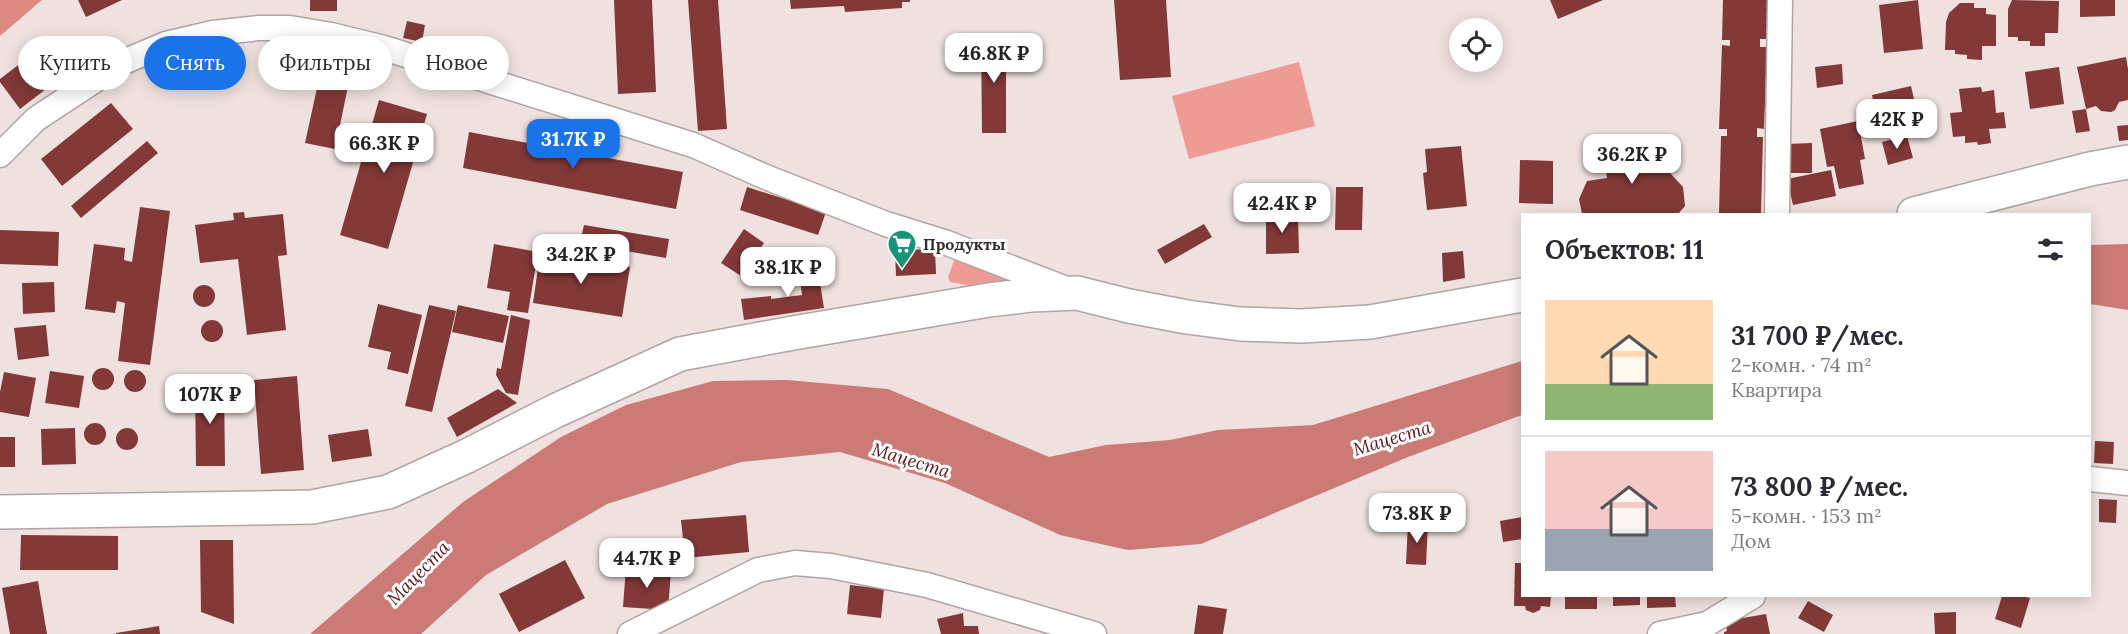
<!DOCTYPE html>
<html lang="ru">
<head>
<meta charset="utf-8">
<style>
	body { margin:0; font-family:Lora,serif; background:#f7f7f7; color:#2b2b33; height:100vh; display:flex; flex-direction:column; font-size:22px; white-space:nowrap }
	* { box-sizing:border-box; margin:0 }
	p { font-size:20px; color:#7c7c81 }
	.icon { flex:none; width:33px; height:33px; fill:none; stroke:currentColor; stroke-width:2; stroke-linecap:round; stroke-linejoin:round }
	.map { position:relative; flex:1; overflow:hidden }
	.details { position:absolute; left:1521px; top:213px; width:570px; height:384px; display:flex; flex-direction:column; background:#fff; border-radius:0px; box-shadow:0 3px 15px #0003 }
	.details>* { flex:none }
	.banner { position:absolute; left:18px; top:36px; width:570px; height:54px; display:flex; gap:12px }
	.fabs { position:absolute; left:1449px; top:18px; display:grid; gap:12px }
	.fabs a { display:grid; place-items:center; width:54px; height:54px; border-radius:50%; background:#fff; box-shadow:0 3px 15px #0003; font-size:30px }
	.price { position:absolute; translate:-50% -51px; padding:0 14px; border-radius:12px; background:#fff; color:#222; font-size:20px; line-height:39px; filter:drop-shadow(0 2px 3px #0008) }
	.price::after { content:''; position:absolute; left:50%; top:36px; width:18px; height:14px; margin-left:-9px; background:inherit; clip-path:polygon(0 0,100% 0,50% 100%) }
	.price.current { background:#1a73e8; color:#fff }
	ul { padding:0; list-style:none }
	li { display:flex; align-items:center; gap:18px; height:150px; padding:0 24px }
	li+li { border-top:2px solid #e1e1e2 }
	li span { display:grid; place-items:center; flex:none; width:168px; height:120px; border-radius:0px; color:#555 }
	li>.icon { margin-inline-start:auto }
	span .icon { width:72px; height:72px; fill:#fffc; stroke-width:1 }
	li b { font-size:26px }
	h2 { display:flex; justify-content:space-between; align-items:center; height:72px; padding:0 24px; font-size:26px }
	.chip { padding:0 21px; border-radius:27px; background:#fff; box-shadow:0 3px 15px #0003; font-size:21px; line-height:54px }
	.chip.current { background:#1a73e8; color:#fff }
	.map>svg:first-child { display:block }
	.green { fill:#ee9b96 }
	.forest { fill:#dc8984 }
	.water { fill:#cb7a75 }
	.building { fill:#823937 }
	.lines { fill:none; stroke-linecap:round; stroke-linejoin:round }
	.minor-casing { stroke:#b1a4a3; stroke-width:27 }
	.secondary-casing { stroke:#b1a4a3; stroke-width:36 }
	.minor { stroke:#fff; stroke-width:24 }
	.secondary { stroke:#fff; stroke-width:33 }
	.labels { text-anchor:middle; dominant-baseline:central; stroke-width:6; stroke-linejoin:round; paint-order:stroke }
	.poi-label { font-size:16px; font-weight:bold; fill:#332d2d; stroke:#fff; text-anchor:start }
	.water-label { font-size:18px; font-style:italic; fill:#5c1215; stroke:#fff }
</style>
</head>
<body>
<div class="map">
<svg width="2128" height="634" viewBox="0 0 2128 634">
	<rect width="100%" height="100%" fill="#efe1df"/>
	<!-- green -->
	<path class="green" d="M1299,62L1315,126L1189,159L1172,96Z
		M955,258L1019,283L972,286L950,282L948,277Z"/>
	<!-- forest -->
	<path class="forest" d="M0,0H42L0,36Z"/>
	<!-- water -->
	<path class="water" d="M2128,244V310L2090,304V245Z
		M1522,361V415L1408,457L1201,544L1128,550L1060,535L945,483L840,452L741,462L607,504L486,575L421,634H310L463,502L561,437L626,405L713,381L787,380L888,389L1049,457L1106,445L1170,440L1218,430L1313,425Z"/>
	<!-- building -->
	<path class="building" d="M78,0H122L86,17Z
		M310,0H337V11H310Z
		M614,0H652L656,92L618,94Z
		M688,0H718L727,129L698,131Z
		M790,0H910V2H902V8L845,12L844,6L791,9Z
		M1114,0H1166L1171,77L1120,80Z
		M1550,0H1603L1558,19Z
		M1723,0H1769L1768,39H1760V47H1767L1764,129L1757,128V137H1763L1761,214H1719L1721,136H1727V129H1719L1722,45L1730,46V40H1722Z
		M1918,0L1923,49L1884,53L1879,5Z
		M2012,0L2059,1L2058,33H2045V46H2030V41H2018V37H2008V9Z
		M2080,0H2115V16L2080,17Z
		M1960,3H1974V8H1986V14L1996,15V46H1982V60L1967,59V55L1955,54V50H1945L1946,22L1949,13Z
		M407,21L425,25L422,42L403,38Z
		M981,36H1006V133H982Z
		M55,37L76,66L20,109L0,82V79Z
		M316,44L355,53L335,149L305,143L317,88L307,86Z
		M2126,57L2128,69V100L2119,102L2115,110L2111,112L2101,111L2096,106L2086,109L2077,67Z
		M1842,64L1843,84L1817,88L1815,67Z
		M2059,67L2064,104L2030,109L2025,72Z
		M1911,86L1920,125L1881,134L1872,95Z
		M1981,87L1982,92L1994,90L1996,113L2004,112L2006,128L1989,129L1991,143L1978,145L1977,142L1965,143V136L1953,137L1950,113L1962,112L1959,89Z
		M379,100L427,114L388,249L340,235Z
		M111,103L133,129L62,186L41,159Z
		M2086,109L2090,131L2076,133L2072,111Z
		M1858,121L1865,159L1860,160L1864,184L1839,189L1834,166L1827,167L1820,129Z
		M2128,125V140L2119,141L2117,126Z
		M469,132L683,172L676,209L463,168Z
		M1907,136L1913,158L1888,165L1882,142Z
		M1649,139L1654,173L1669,172L1683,187L1685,206L1678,214H1643L1642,213L1582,214L1579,199L1587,181L1607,178L1603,147Z
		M147,141L158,153L81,218L71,206Z
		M1812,143V173H1787L1786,144Z
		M1461,146L1467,206L1427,210L1423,173L1427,172L1425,149Z
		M1520,160L1553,161V204L1519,203Z
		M1831,170L1836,196L1793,205L1787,179Z
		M747,187L826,212L818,235L740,210Z
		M1336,187H1363L1362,230H1335Z
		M140,207L170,211L150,365L118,361L125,303L117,301L115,313L85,309L94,244L125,248L124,260L132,262Z
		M244,212L245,218L283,214L287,255L278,256L286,330L247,335L238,259L200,263L195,225L234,220L233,213Z
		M1266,214H1298L1299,253L1266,254Z
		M1204,224L1212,237L1165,264L1157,250Z
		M584,225L669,239L666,258L580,243Z
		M744,229L764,243L741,276L721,263Z
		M0,230L59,232L58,266L0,264Z
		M494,244L538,252L528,313L507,310L510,292L487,288Z
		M935,249L936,274L896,276L895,250Z
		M1463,251L1465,278L1443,282L1442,253Z
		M540,254L630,267L622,317L533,303Z
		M817,264L824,308L744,320L741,299L771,296V299L802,295L798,266Z
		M54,282L55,312L23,314L22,283Z
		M193 296a11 11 0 1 1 22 0a11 11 0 1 1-22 0Z
		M378,304L422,315L408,374L387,369L391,352L368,347Z
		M429,305L456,311L432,412L405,406Z
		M458,305L509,316L503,343L452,332Z
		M511,315L530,320L518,395L506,393L496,375L497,368L501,369Z
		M201 331a11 11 0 1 1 22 0a11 11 0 1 1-22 0Z
		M46,325L49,356L18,360L14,328Z
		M92 379a11 11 0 1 1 22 0a11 11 0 1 1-22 0Z
		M124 381a11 11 0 1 1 22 0a11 11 0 1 1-22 0Z
		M50,371L84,376L79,408L45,403Z
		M4,372L36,378L29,417L0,412V392Z
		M297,376L304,470L261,474L254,380Z
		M195,384H224L225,466H196Z
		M498,389L517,403L457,437L447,418Z
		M84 434a11 11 0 1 1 22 0a11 11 0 1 1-22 0Z
		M75,428L76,464L42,465L41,429Z
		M116 439a11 11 0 1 1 22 0a11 11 0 1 1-22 0Z
		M368,429L372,456L332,462L328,435Z
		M0,437H15V467H0Z
		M2095,441L2114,442L2113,464L2094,463Z
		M2099,499L2117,500L2116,523L2099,522Z
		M746,515L749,552L685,558L681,520Z
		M1522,517V539L1503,542L1500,521Z
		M1408,522L1428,523L1426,565L1406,564Z
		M21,535L118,536V570H20Z
		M200,540H233L234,624L201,612Z
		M565,560L585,598L519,632L499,594Z
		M1515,563H1522V596H1551L1550,607L1541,606L1540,610L1533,613L1526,610L1525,606H1514Z
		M626,567L671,571L668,610L623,607Z
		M38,581L47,634H10L2,588Z
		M850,585L884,589L881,618L847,614Z
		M1565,596H1597V609H1565Z
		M1613,596H1640V605L1613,606Z
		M1647,596H1675L1676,607L1647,608Z
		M2002,596H2022L2030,598L2021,628L1995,619Z
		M1808,601L1833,615L1824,632L1798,618Z
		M1198,605L1227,609L1223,634H1194Z
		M1956,612V634H1935L1934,613Z
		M963,613L964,626H978L979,634H941L937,619Z
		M1766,614L1770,634H1724V632L1727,631L1725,621Z
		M159,626L160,634H116V633Z"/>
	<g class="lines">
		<!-- minor casing -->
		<g class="minor-casing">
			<path id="minor" d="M0,155L36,119L121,63L166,44L213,33L259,28H290L331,35L384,48L693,145L768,178L886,224L947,243L1069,290
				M1777,214L1780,0
				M2090,479L2128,483
				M630,634L758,570L795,563L831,566L927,585L1094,634
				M1660,634L1707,624L1753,596"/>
		</g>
		<!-- secondary casing -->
		<g class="secondary-casing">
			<path id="secondary" d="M1914,214L2090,169L2128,162
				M0,512L312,507L388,492L467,456L555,411L680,354L793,333L989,300L1031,295L1077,293L1129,306L1187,317L1240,324L1301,326L1370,322L1522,295"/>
		</g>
		<!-- minor -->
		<use href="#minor" class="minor"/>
		<!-- secondary -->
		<use href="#secondary" class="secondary"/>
	</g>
	<!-- icons -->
	<defs>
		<g id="supermarket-pin" transform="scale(1.5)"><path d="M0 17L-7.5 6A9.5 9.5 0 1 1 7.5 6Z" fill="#19937a" stroke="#fff"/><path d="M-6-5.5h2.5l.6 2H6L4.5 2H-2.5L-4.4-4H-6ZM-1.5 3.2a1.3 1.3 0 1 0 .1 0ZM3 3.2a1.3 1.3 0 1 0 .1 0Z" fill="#fff"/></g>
	</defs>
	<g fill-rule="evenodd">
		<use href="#supermarket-pin" x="902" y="244"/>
	</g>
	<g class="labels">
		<!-- poi labels -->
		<g class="poi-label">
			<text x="923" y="244">Продукты</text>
		</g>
		<!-- water labels -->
		<g class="water-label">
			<text transform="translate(1392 438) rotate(-17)">Мацеста</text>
			<text transform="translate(911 460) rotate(17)">Мацеста</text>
			<text transform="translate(418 573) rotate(-46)">Мацеста</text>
		</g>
	</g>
</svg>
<div class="fabs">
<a><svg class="icon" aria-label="locate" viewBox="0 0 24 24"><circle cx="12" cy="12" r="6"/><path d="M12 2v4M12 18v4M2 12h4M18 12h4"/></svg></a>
</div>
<b class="price" style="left:994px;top:84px">46.8K ₽</b>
<b class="price" style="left:1897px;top:150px">42K ₽</b>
<b class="price current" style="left:573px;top:170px">31.7K ₽</b>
<b class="price" style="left:384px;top:174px">66.3K ₽</b>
<b class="price" style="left:1632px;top:185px">36.2K ₽</b>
<b class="price" style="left:1282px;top:234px">42.4K ₽</b>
<b class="price" style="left:581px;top:285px">34.2K ₽</b>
<b class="price" style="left:788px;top:298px">38.1K ₽</b>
<b class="price" style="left:210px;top:425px">107K ₽</b>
<b class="price" style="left:1417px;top:544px">73.8K ₽</b>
<b class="price" style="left:647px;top:589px">44.7K ₽</b>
<div class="banner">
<a class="chip">Купить</a>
<a class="chip current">Снять</a>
<a class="chip">Фильтры</a>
<a class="chip">Новое</a>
</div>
<section class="details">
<h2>Объектов: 11<svg class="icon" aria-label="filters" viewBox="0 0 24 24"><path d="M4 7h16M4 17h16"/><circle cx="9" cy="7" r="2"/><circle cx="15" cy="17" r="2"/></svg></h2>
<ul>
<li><span style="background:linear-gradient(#ffd9b3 70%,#8fb573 0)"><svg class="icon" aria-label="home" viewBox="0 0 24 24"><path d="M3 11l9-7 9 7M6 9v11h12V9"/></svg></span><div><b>31 700 ₽/мес.</b><p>2-комн. · 74 m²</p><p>Квартира</p></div></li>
<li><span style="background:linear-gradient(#f6c9c9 65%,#9aa5b1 0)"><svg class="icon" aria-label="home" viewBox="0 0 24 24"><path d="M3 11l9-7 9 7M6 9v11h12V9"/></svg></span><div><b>73 800 ₽/мес.</b><p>5-комн. · 153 m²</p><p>Дом</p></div></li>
</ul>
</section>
</div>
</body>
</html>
